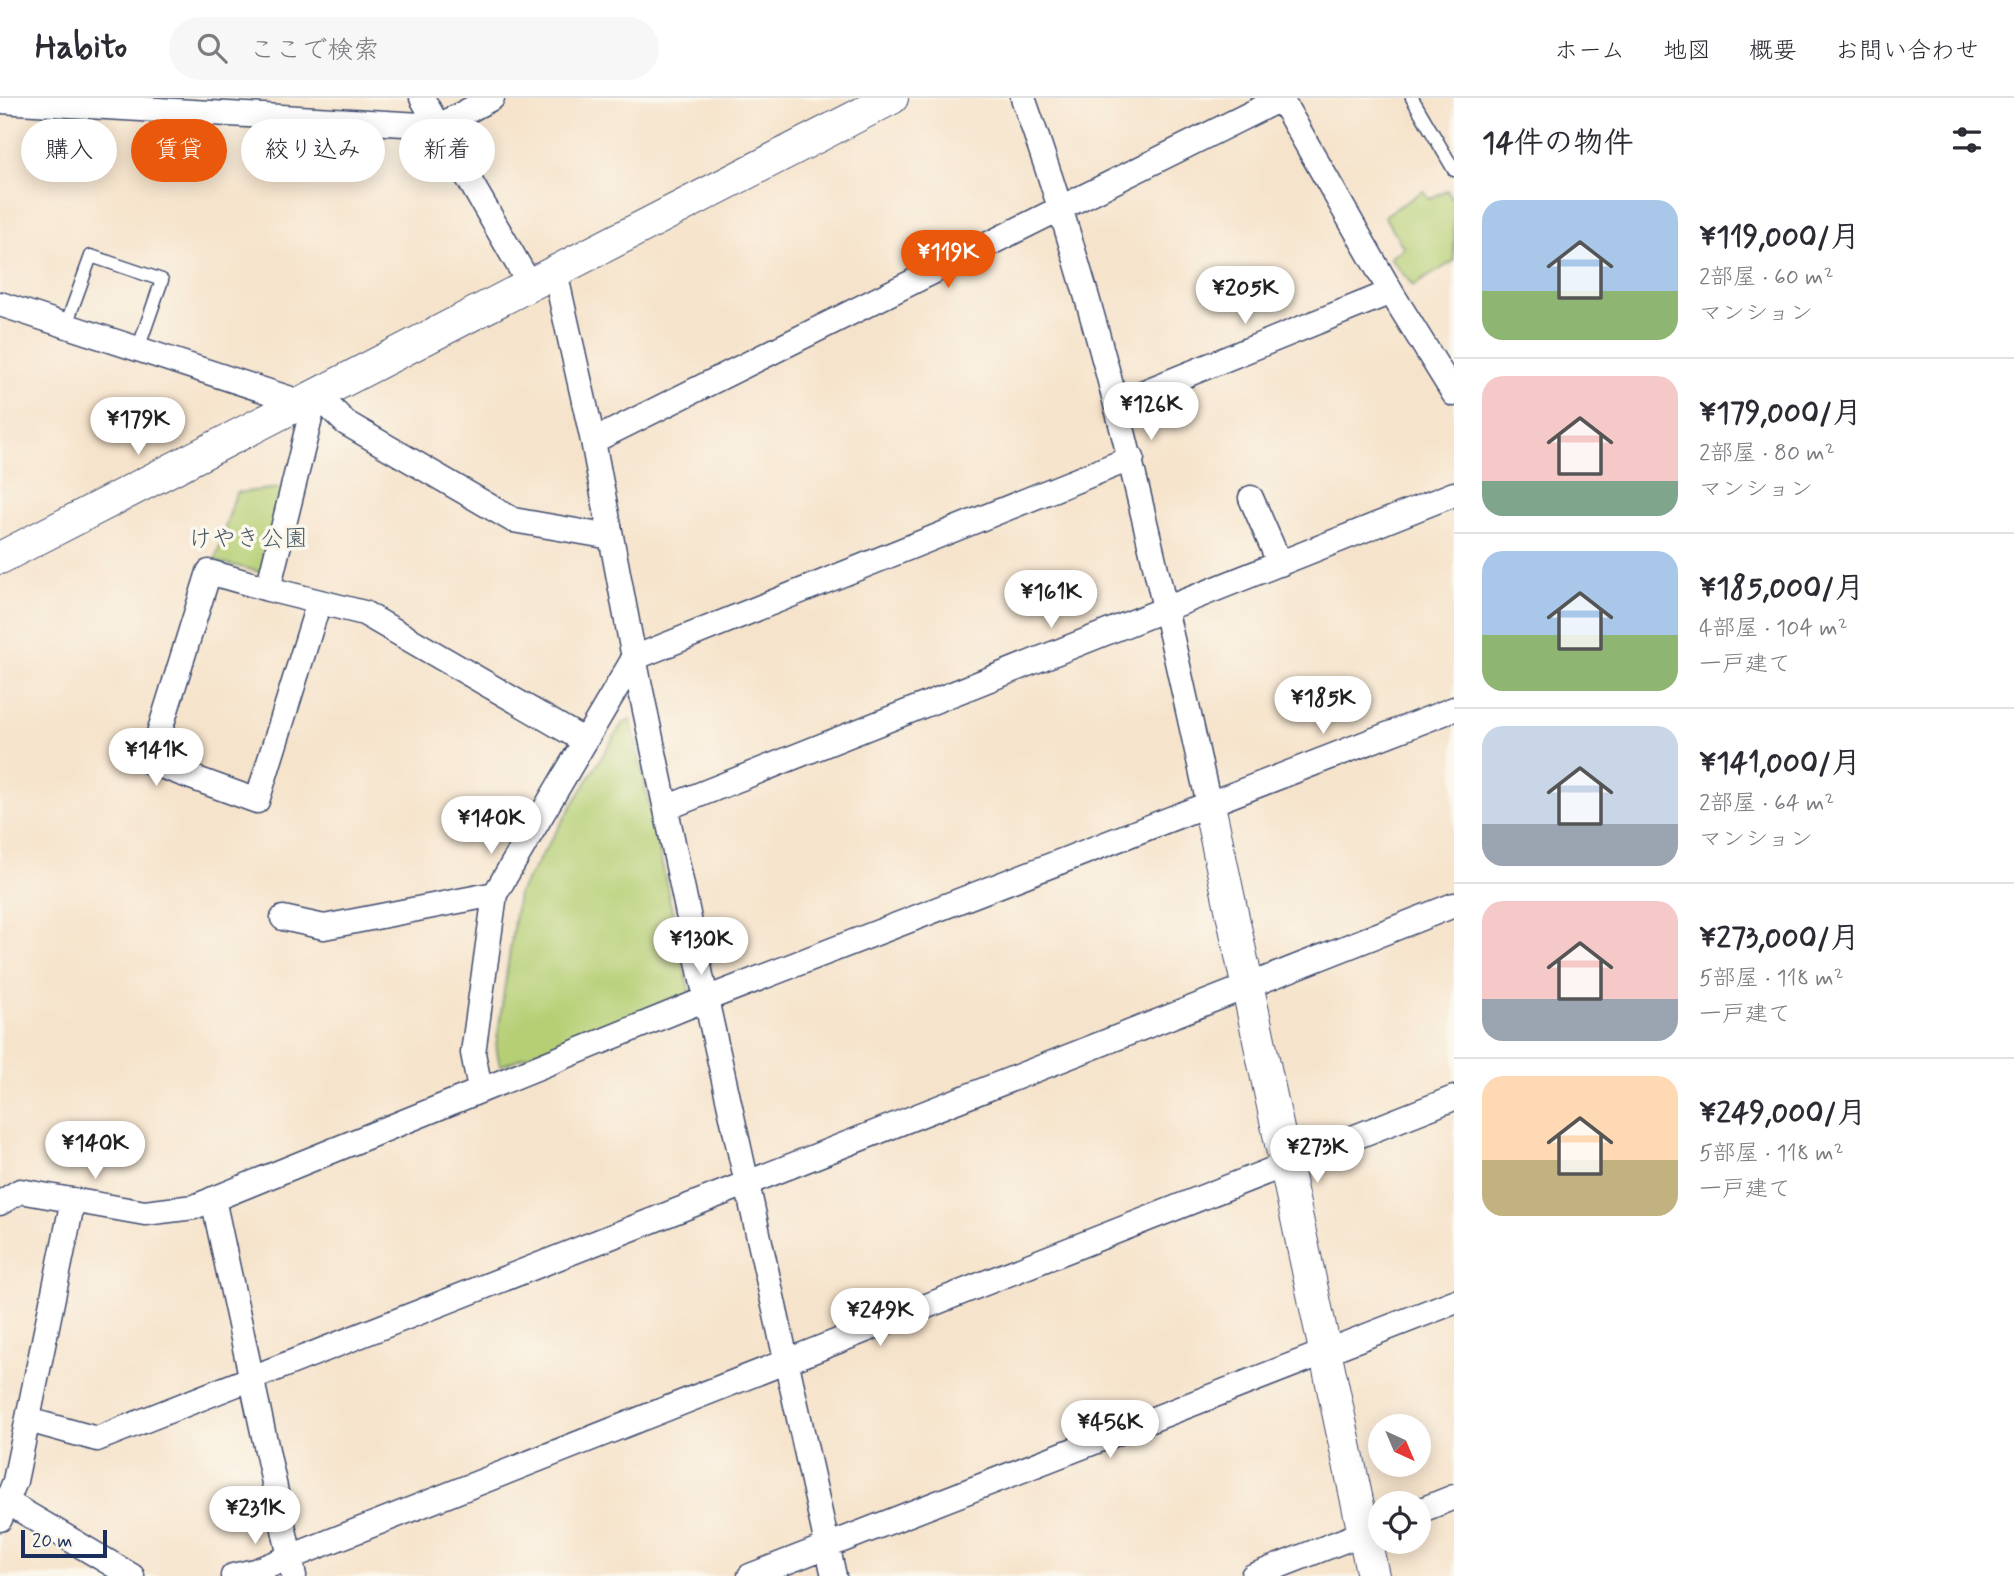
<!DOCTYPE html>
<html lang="ja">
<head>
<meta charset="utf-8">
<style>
	body { margin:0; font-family:Mynerve,"Klee One",sans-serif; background:#f7f7f7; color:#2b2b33; height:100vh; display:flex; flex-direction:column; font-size:26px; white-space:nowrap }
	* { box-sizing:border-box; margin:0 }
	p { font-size:23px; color:#7c7c81 }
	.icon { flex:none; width:38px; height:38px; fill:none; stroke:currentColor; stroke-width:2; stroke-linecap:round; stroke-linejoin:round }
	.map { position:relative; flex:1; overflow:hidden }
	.side { display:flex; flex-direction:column; background:#fff; width:560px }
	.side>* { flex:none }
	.hud { position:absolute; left:21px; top:21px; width:665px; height:63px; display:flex; gap:14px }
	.needle { width:46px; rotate:136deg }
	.controls { position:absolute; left:1368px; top:1316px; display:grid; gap:14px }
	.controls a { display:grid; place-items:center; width:63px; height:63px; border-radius:50%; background:#fff; box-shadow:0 4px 18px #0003; font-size:35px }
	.scale { position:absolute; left:21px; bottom:18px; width:86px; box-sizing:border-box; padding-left:7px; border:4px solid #1b2f5e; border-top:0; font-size:19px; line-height:24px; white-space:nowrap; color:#1b2f5e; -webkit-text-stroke:5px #fbf7ec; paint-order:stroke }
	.price { position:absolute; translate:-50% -60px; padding:0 16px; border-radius:24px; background:#fff; color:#222; font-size:23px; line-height:46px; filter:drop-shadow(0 2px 4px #0008) }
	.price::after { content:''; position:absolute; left:50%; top:42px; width:21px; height:16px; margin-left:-10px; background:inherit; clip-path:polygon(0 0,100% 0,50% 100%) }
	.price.selected { background:#ea580c; color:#fff }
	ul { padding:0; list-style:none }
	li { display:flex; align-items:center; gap:21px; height:175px; padding:0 28px }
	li+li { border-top:2px solid #e1e1e2 }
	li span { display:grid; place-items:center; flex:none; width:196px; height:140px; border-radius:21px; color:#555 }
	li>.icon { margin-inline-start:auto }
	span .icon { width:84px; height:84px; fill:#fffc; stroke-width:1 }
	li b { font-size:30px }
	h2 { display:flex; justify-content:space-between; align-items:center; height:84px; padding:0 28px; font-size:30px }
	.pill { padding:0 24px; border-radius:32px; background:#fff; box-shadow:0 4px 18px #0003; font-size:24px; line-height:63px }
	.pill.selected { background:#ea580c; color:#fff }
	header { display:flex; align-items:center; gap:42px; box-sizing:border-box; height:98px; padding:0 35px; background:#fff; border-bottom:2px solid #e1e1e2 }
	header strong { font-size:33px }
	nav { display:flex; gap:38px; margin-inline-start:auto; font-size:24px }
	.search { width:490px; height:63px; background:#f7f7f7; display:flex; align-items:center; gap:18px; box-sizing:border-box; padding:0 24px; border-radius:38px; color:#7c7c81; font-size:26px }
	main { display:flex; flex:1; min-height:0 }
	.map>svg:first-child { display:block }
	.green { fill:#b6cf74; stroke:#687f69; stroke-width:2 }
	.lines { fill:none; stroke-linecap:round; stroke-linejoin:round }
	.service-casing { stroke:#3c4a6e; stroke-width:15 }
	.minor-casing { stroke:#3c4a6e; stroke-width:27 }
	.tertiary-casing { stroke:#3c4a6e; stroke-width:34 }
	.service { stroke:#fff; stroke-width:12 }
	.minor { stroke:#fff; stroke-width:24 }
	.tertiary { stroke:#fff; stroke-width:32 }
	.labels { text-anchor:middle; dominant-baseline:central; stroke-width:7; stroke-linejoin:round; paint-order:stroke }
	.park-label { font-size:24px; fill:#425764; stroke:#fbf7ec }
</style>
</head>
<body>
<header>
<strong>Habito</strong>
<div class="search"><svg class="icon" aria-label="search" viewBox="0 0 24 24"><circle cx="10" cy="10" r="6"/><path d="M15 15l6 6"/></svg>ここで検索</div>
<nav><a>ホーム</a><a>地図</a><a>概要</a><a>お問い合わせ</a></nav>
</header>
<main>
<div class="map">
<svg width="1454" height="1478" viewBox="0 0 1454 1478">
	<rect width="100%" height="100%" fill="#fbf7ec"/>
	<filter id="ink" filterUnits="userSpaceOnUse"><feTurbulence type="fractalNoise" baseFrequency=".0143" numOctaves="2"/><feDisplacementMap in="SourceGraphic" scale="14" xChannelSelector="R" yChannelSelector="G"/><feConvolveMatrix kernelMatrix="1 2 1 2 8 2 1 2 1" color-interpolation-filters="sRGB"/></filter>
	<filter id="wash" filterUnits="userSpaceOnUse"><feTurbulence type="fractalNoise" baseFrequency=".00686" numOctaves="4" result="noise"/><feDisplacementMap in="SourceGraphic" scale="28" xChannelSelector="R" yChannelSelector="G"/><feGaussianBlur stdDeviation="1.57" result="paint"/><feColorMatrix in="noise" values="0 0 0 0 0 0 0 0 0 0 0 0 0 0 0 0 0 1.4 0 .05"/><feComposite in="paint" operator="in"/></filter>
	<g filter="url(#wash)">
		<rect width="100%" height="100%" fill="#f6e3cb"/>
		<!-- green -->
		<path class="green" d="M1447,92L1454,104V163L1413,188L1390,160L1404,150L1384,118L1423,93L1429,101Z
			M289,389L265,475L215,463L236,395Z
			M631,622L690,897L500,968L496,949L518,796L622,626Z"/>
	</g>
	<g filter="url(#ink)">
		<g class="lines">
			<!-- service casing -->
			<g class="service-casing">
				<path id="service" d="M1412,0L1454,72
					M66,227L91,158L162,182L138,251"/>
			</g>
			<!-- minor casing -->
			<g class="minor-casing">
				<path id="minor" d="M422,0L530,187
					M1023,0C1106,230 1156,469 1209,707
					M1281,1L1391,194L1454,296
					M0,3L439,28L492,0
					M555,174L593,343L634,560L706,901L834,1478
					M0,206L300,304
					M316,296L268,491L364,515L585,643
					M316,296L346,325L513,422L611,439
					M1117,305L1391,194
					M593,343L1282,0
					M1251,400L1280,466
					M268,491L209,474L150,664L257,703L319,504
					M666,710L1454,396
					M283,820L324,829L495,796
					M480,991L473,955L495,796L634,560L1132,360
					M213,1101L294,1478
					M0,1105L20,1093L145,1115L194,1109L706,901L1454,611
					M28,1322L97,1341L1454,807
					M7,1404L132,1478
					M1419,1413L1454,1399
					M0,1421L15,1383L73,1102
					M233,1478L255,1473L1454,1000
					M750,1478L1454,1204
					M1253,1478L1381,1428"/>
			</g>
			<!-- tertiary casing -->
			<g class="tertiary-casing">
				<path id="tertiary" d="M0,460L892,0
					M1209,707L1373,1478"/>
			</g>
			<!-- service -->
			<use href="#service" class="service"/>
			<!-- minor -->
			<use href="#minor" class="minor"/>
			<!-- tertiary -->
			<use href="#tertiary" class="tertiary"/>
		</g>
	</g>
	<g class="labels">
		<!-- park labels -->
		<g class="park-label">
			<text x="248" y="441">けやき公園</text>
		</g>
	</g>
</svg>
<div class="controls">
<a><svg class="needle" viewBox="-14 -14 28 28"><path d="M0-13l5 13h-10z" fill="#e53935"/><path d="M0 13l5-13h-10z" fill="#7c7c81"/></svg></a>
<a><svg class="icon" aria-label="locate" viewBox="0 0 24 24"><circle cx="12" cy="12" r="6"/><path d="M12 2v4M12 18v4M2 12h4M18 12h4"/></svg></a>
</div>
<div class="scale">20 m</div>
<b class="price selected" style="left:948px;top:192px">¥119K</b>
<b class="price" style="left:1245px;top:228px">¥205K</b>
<b class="price" style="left:1151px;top:344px">¥126K</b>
<b class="price" style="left:138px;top:359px">¥179K</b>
<b class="price" style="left:1051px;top:532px">¥161K</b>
<b class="price" style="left:1323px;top:638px">¥185K</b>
<b class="price" style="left:156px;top:690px">¥141K</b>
<b class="price" style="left:491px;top:758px">¥140K</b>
<b class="price" style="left:701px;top:879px">¥130K</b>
<b class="price" style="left:95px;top:1083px">¥140K</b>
<b class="price" style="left:1317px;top:1087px">¥273K</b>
<b class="price" style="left:880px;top:1250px">¥249K</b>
<b class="price" style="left:1110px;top:1362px">¥456K</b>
<b class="price" style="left:255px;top:1448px">¥231K</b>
<div class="hud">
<a class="pill">購入</a>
<a class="pill selected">賃貸</a>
<a class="pill">絞り込み</a>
<a class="pill">新着</a>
</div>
</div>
<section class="side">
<h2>14件の物件<svg class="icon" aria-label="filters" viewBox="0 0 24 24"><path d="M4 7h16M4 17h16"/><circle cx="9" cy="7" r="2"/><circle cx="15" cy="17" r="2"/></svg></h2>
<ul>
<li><span style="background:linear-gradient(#a9c7e8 65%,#8fb573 0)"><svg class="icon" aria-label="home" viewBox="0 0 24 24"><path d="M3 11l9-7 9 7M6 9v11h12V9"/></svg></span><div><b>¥119,000/月</b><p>2部屋 · 60 m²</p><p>マンション</p></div></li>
<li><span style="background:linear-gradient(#f6c9c9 75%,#7fa58c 0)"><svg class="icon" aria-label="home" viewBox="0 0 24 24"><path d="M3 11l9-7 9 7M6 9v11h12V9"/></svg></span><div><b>¥179,000/月</b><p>2部屋 · 80 m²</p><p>マンション</p></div></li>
<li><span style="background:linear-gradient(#a9c7e8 60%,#8fb573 0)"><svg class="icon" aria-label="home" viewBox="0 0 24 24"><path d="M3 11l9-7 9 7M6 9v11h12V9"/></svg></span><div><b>¥185,000/月</b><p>4部屋 · 104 m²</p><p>一戸建て</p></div></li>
<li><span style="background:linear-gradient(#c9d6e8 70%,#9aa5b1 0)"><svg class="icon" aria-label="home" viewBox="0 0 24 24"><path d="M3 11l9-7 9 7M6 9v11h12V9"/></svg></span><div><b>¥141,000/月</b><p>2部屋 · 64 m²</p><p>マンション</p></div></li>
<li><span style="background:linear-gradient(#f6c9c9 70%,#9aa5b1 0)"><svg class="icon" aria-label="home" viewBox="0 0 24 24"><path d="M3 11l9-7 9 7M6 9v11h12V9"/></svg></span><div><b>¥273,000/月</b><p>5部屋 · 118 m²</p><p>一戸建て</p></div></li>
<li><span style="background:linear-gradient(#ffd9b3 60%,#c2b280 0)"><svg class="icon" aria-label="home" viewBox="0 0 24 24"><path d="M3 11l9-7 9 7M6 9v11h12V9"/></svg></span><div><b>¥249,000/月</b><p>5部屋 · 118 m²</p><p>一戸建て</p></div></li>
</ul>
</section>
</main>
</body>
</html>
